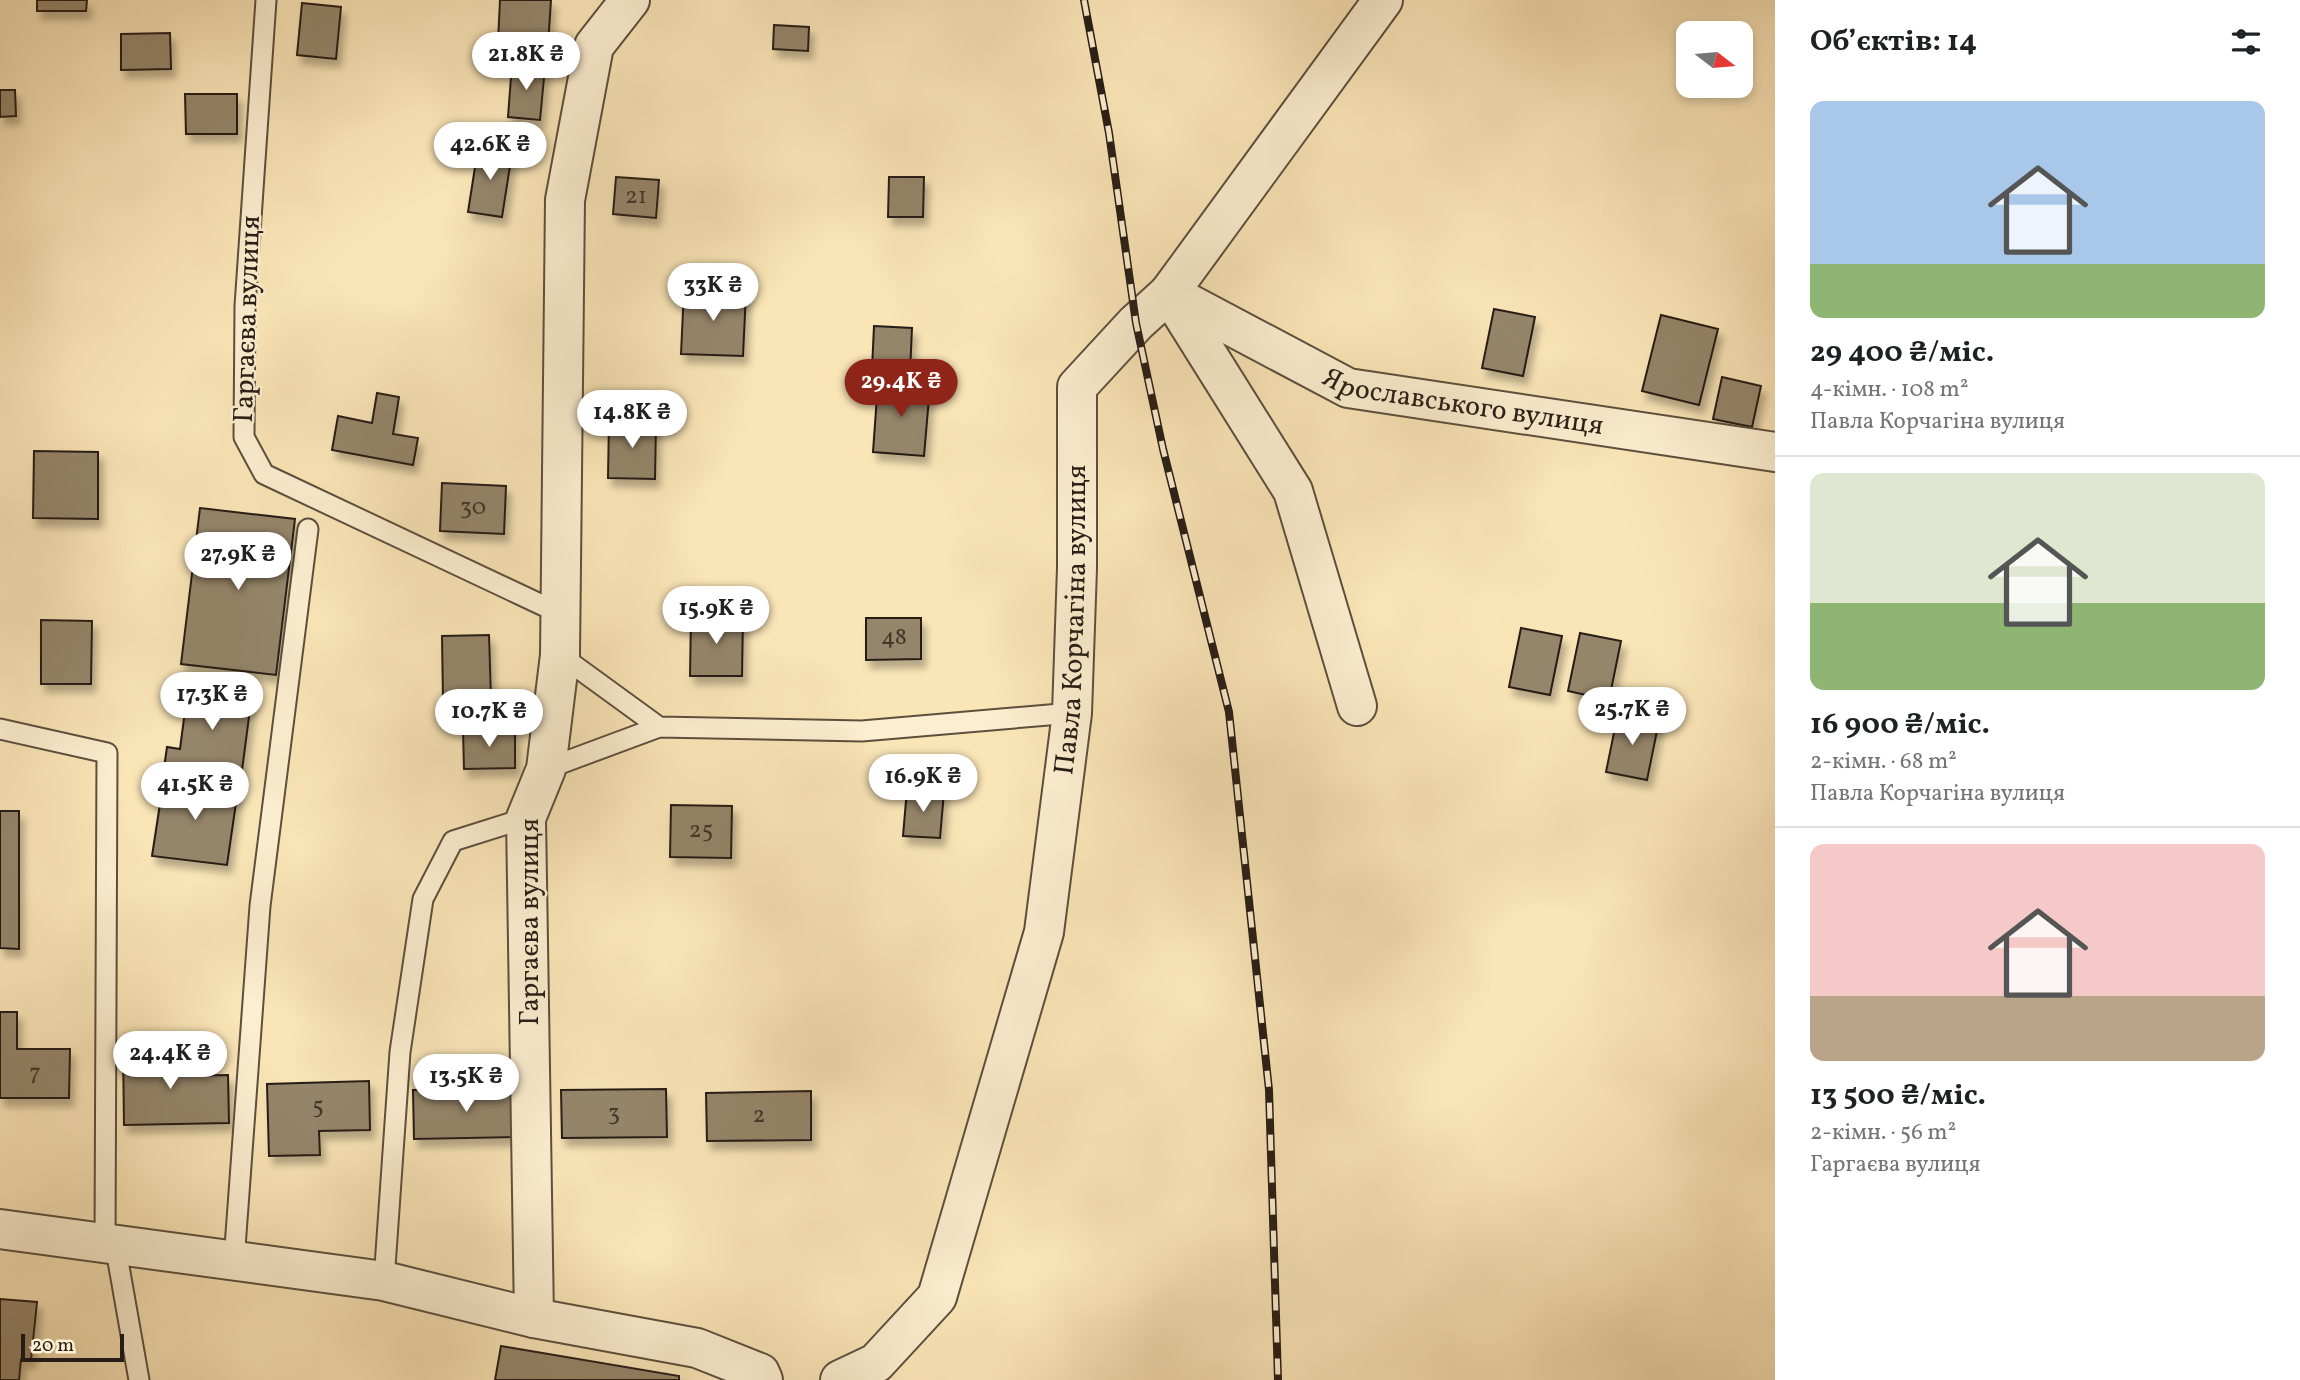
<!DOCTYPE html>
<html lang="uk">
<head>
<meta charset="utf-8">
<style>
	body { margin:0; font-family:Vollkorn,serif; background:#f6f6f6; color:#202124; height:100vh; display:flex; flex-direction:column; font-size:26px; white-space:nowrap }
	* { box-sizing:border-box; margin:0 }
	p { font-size:23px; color:#757577 }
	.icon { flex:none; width:38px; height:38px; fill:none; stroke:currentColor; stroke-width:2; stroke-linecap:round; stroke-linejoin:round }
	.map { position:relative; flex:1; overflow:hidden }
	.details { display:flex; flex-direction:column; background:#fff; width:525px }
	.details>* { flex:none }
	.needle { width:46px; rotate:106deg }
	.tools { position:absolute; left:1676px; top:21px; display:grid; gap:14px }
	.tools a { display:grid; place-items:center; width:77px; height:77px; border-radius:14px; background:#fff; box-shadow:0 4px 10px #0003; font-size:35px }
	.scale { position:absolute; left:21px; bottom:18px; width:103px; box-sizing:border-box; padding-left:7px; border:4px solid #271d16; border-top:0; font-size:19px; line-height:24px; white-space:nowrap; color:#271d16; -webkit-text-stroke:5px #fceed0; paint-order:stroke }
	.price { position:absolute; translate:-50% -60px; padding:0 16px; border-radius:24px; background:#fff; color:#222; font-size:23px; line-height:46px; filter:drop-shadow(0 2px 4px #0008) }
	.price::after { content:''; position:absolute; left:50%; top:42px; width:21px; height:16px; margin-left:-10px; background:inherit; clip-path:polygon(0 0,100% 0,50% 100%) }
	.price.selected { background:#8f2418; color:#fff }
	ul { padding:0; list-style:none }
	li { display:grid; align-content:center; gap:14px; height:371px; padding:0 35px }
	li+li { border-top:2px solid #e0e0e0 }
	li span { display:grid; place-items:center; height:217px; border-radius:14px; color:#555 }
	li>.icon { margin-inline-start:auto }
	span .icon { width:126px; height:126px; fill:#fffc; stroke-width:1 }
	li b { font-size:30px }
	h2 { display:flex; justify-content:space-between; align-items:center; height:84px; padding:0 35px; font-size:30px }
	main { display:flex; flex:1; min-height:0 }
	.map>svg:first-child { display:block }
	.building { fill:#95856a; stroke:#271d16; stroke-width:2; filter:url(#shadow) }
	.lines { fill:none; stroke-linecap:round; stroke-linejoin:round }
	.lane-casing { stroke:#5c4f3e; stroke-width:23 }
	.street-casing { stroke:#5c4f3e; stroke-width:42 }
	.lane { stroke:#fceed0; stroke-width:19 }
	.street { stroke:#fceed0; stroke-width:38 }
	.rail-casing { stroke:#271d16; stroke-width:8 }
	.rail { stroke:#fceed0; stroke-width:5; stroke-dasharray:16; stroke-linecap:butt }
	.labels { text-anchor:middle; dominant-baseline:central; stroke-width:5; stroke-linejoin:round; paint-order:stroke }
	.number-label { font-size:24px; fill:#42372b }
	.street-label { font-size:28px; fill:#271d16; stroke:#fceed0 }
</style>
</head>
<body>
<main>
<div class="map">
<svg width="1775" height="1380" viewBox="0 0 1775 1380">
	<defs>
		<filter id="shadow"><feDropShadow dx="4.5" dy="8" stdDeviation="3.5" flood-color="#0004"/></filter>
	</defs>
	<rect width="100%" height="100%" fill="#fae5b7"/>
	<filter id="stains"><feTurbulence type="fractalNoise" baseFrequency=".00286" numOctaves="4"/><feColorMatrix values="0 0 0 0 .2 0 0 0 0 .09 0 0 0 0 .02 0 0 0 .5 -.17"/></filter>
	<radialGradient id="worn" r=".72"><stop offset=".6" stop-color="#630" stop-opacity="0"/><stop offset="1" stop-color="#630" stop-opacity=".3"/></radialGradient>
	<!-- building -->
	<path class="building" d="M37,0H87L86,11H37Z
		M500,0H551L548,45L498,42Z
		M302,3L341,7L336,59L297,55Z
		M774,25L809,27L808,51L773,49Z
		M170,33L171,69L121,70V34Z
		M512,64L545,67L540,120L508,117Z
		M0,90H15L16,116L0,117Z
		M185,94H237V134H186Z
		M478,148L512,153L502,217L468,212Z
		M616,177L659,180L656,218L613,214Z
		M889,177H924L923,217H888Z
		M684,289L746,292L743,356L681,354Z
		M1494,309L1535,317L1523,376L1482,368Z
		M1661,315L1718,329L1699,405L1642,391Z
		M874,326L912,328L910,372L872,369Z
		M1722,377L1761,386L1752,427L1713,419Z
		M878,382L930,386L924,456L873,452Z
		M377,393L399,397L393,434L418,438L413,465L332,450L338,416L372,423Z
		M609,421L656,423L655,479L608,478Z
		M34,451L98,452V519L33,518Z
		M442,483L506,486L504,534L440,531Z
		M200,508L295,519L276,675L181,664Z
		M691,616H743L742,676H690Z
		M866,618H921V659L866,660Z
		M41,620L92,621L91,684H41Z
		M1521,628L1562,636L1550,695L1509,687Z
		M1580,633L1621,641L1609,700L1568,691Z
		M489,635L491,698L443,699L442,636Z
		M177,684L252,694L241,778L164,768L167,747L180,749L186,703L175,701Z
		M1618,713L1659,721L1647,780L1606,772Z
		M515,730V768L464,769L463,731Z
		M164,778L238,789L227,865L152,856Z
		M907,789L944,792L940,838L903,836Z
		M671,805L732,806L731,858L670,857Z
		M0,811H19V949L0,948Z
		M0,1012H17V1049H70L69,1098H0Z
		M175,1046V1076L228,1075L229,1123L124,1125L123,1047Z
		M369,1081L370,1130L319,1131L320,1155L269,1156L267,1084Z
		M518,1089V1137L414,1139L413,1090Z
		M666,1089L667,1137L562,1138L561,1090Z
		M811,1091V1140L707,1141L706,1093Z
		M0,1299L37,1302L31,1360L21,1359L19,1380H0Z
		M501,1346L679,1376V1380H495Z"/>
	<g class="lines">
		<!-- lane casing -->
		<g class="lane-casing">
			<path id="lane" d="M266,0L245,306L244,437L264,474L559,613
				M560,655L659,727
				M0,729L107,753L105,1243
				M546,769L659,727L862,731L1072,713
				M115,1244L139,1380
				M234,1261L260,906L308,529
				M384,1281L400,1052L423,899L453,841L526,818"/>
		</g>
		<!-- street casing -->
		<g class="street-casing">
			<g id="street">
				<path id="s1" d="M1383,0L1169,293L1348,388L1775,452"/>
				<path d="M0,1229L384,1281L534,1318L697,1348L760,1373L763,1380"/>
				<path d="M534,1318L526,818L546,769L560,655L565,200L594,46L630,0"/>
				<path id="s2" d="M840,1380L876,1363L937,1297L1044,932L1072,713L1077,568V387L1136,323L1169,293L1293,491L1357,706"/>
			</g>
		</g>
		<!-- lane -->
		<use href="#lane" class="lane"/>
		<!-- street -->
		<use href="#street" class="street"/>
		<!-- rail casing -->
		<g class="rail-casing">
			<path id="rail" d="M1084,0L1109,133L1136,323L1163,449L1229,712L1269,1090L1278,1380"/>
		</g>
		<!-- rail -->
		<use href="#rail" class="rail"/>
	</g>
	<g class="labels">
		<!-- number labels -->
		<g class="number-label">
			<text x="636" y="197">21</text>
			<text x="473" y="508">30</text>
			<text x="894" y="638">48</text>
			<text x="701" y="831">25</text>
			<text x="35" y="1074">7</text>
			<text x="318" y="1107">5</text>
			<text x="614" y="1114">3</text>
			<text x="759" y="1116">2</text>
		</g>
		<!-- street labels -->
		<g class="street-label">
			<text transform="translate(248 319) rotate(-88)">Гаргаєва вулиця</text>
			<text stroke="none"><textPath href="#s1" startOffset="681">Ярославського вулиця</textPath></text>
			<text stroke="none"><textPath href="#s2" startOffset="824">Павла Корчагіна вулиця</textPath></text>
			<text transform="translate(530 922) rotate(-90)">Гаргаєва вулиця</text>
		</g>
	</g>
	<rect width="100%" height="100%" filter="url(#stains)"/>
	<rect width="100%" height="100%" fill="url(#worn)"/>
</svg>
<div class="tools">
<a><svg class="needle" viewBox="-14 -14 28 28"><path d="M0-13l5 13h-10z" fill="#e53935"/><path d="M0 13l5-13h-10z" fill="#757577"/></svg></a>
</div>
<div class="scale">20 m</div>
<b class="price" style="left:526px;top:92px">21.8K ₴</b>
<b class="price" style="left:490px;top:182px">42.6K ₴</b>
<b class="price" style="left:713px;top:323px">33K ₴</b>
<b class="price selected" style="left:901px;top:419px">29.4K ₴</b>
<b class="price" style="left:632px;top:450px">14.8K ₴</b>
<b class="price" style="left:238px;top:592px">27.9K ₴</b>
<b class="price" style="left:716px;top:646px">15.9K ₴</b>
<b class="price" style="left:212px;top:732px">17.3K ₴</b>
<b class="price" style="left:1632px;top:747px">25.7K ₴</b>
<b class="price" style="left:489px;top:749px">10.7K ₴</b>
<b class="price" style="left:923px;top:814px">16.9K ₴</b>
<b class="price" style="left:195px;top:822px">41.5K ₴</b>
<b class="price" style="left:170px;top:1091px">24.4K ₴</b>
<b class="price" style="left:466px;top:1114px">13.5K ₴</b>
</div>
<section class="details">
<h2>Об’єктів: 14<svg class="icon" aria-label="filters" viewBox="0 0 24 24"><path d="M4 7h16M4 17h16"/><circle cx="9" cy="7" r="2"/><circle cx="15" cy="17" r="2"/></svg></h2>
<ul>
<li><span style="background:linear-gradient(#a9c7e8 75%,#8fb573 0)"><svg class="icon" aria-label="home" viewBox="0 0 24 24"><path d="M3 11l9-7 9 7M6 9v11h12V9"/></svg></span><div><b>29 400 ₴/міс.</b><p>4-кімн. · 108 m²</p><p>Павла Корчагіна вулиця</p></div></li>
<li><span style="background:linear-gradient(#dfe7d0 60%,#8fb573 0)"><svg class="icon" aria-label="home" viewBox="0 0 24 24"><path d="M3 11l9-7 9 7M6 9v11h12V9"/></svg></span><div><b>16 900 ₴/міс.</b><p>2-кімн. · 68 m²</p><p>Павла Корчагіна вулиця</p></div></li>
<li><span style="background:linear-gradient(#f6c9c9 70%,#b9a48a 0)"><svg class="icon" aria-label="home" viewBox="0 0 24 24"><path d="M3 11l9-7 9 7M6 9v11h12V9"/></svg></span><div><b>13 500 ₴/міс.</b><p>2-кімн. · 56 m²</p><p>Гаргаєва вулиця</p></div></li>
</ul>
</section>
</main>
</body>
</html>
